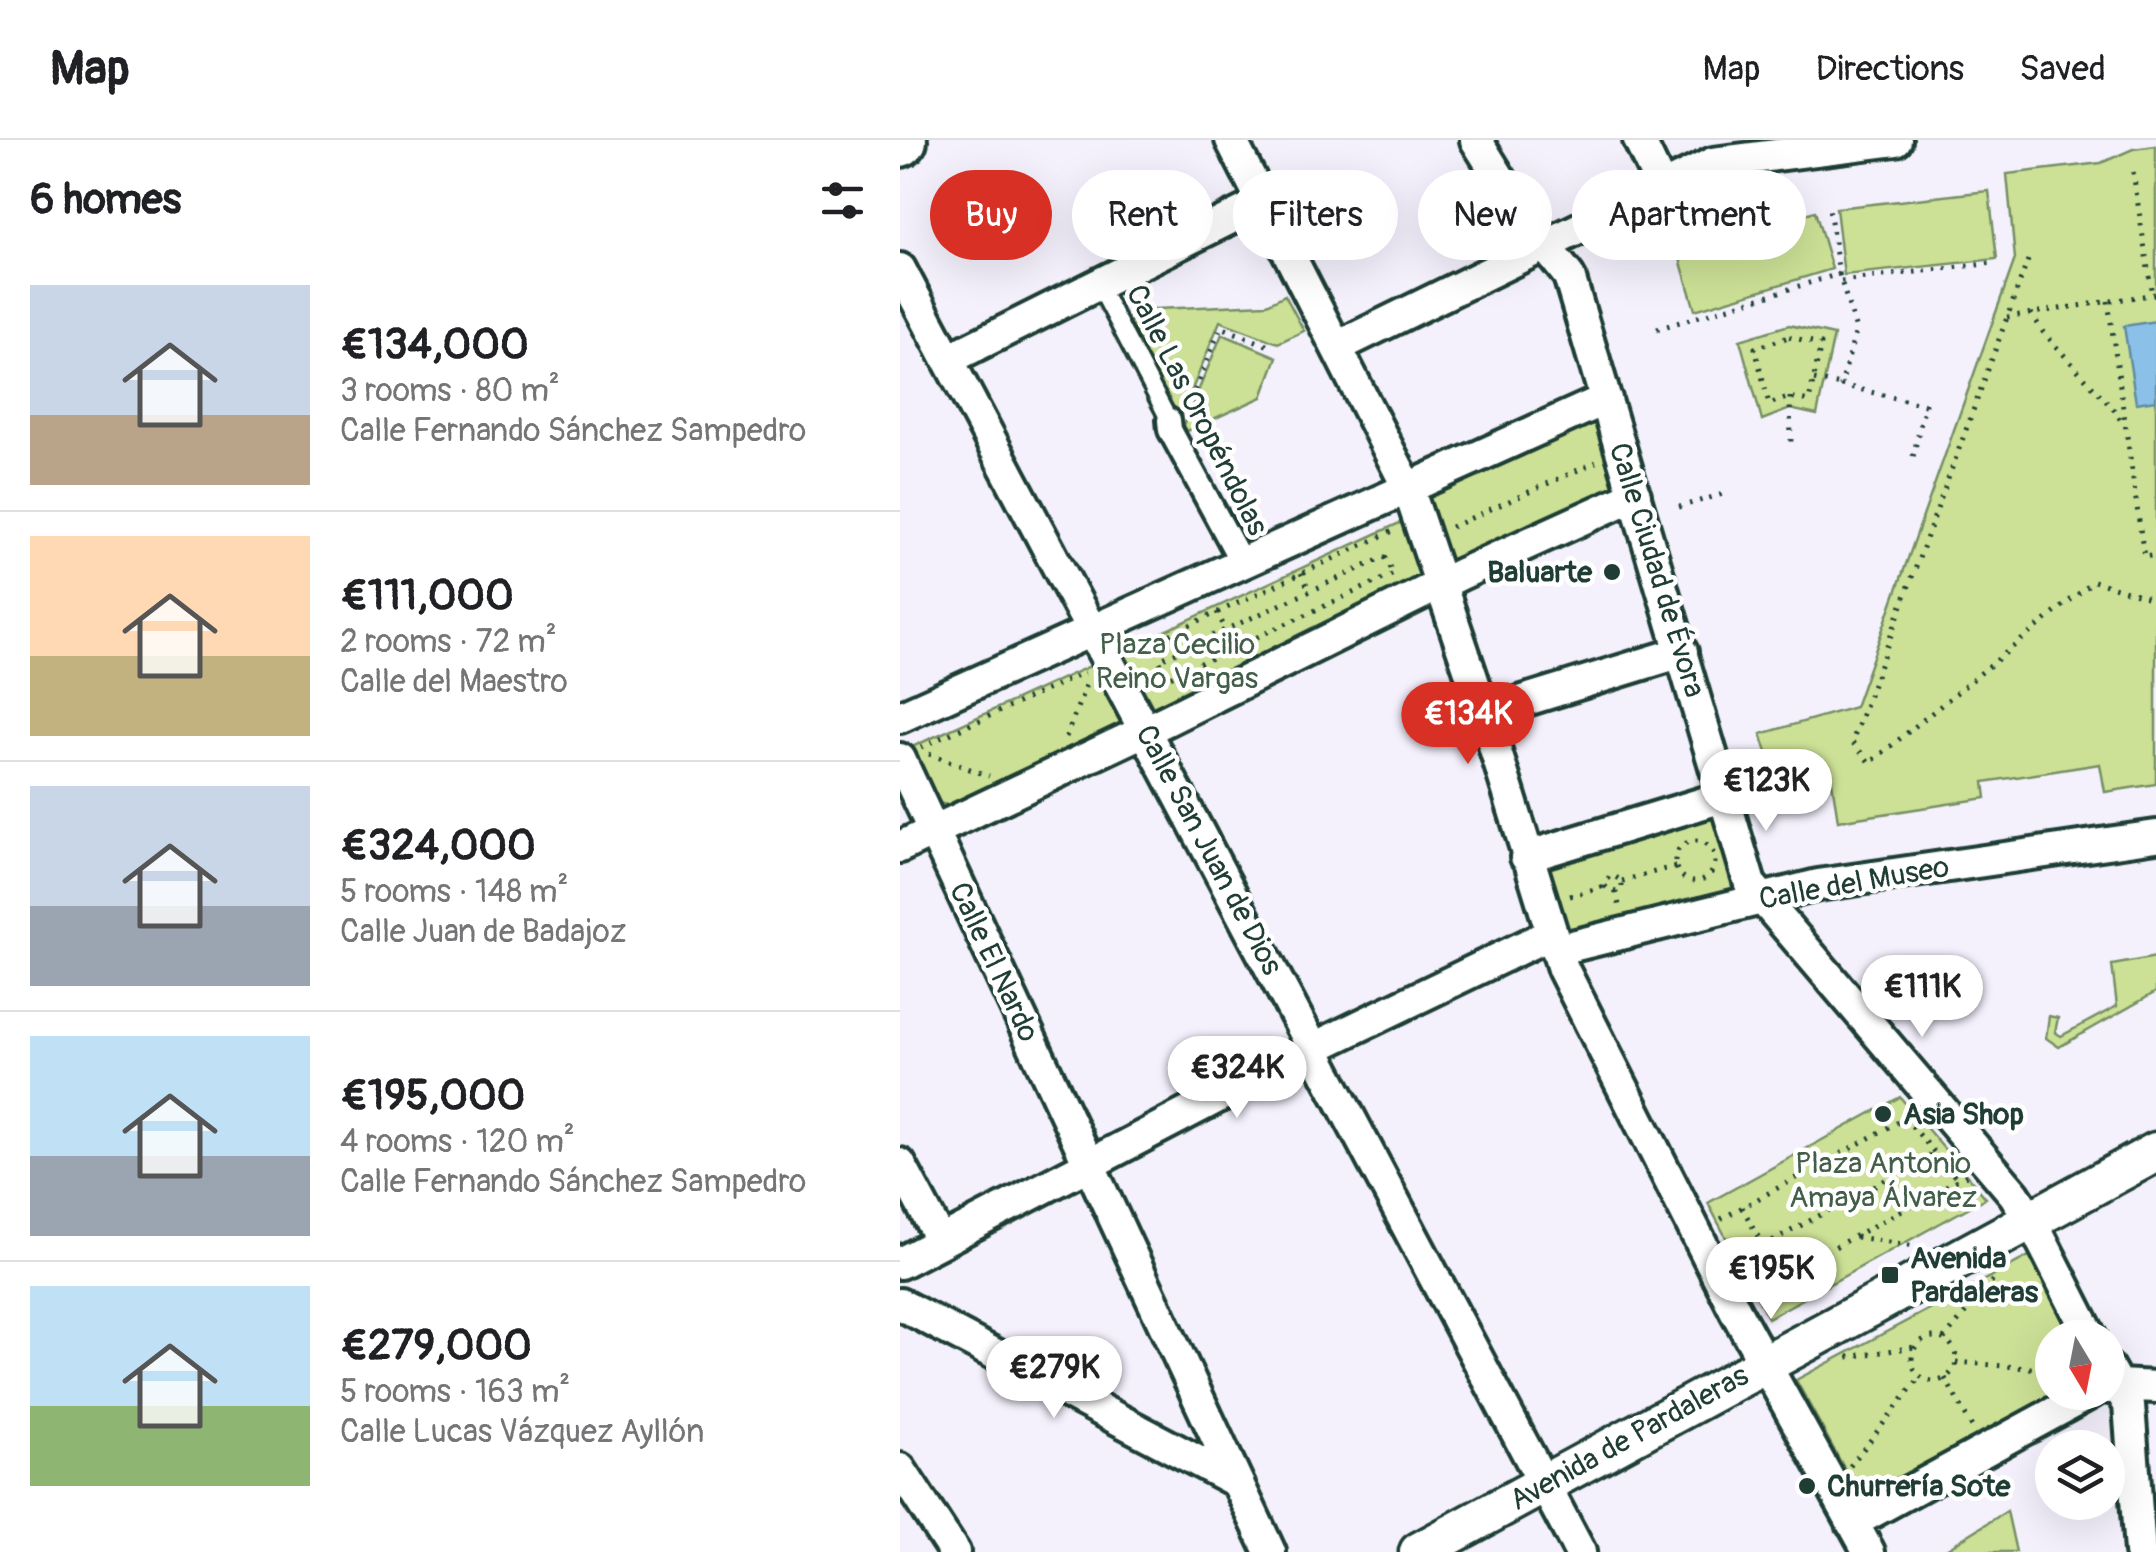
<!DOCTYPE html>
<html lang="en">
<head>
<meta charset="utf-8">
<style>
	body { margin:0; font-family:Pangolin,sans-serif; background:#f6f6f6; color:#202124; height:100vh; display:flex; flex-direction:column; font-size:38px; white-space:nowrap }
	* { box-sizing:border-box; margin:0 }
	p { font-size:32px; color:#757577 }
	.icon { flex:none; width:55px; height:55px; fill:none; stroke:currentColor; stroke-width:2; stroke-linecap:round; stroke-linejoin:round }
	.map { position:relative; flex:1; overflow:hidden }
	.panel { display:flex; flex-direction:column; background:#fff; width:900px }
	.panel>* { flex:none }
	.hud { position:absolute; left:30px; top:30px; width:950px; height:90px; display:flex; gap:20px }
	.needle { width:65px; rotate:170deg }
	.controls { position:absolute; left:1135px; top:1180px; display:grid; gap:20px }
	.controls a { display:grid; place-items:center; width:90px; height:90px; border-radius:50%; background:#fff; box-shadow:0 10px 40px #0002; font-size:50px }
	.price { position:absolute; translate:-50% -85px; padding:0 22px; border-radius:35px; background:#fff; color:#222; font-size:32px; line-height:65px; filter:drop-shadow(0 2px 5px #0008) }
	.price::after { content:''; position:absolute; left:50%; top:60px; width:30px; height:22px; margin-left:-15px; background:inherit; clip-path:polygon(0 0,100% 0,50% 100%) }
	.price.selected { background:#d93025; color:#fff }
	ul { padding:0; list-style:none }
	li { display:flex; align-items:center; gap:30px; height:250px; padding:0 30px }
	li+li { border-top:2px solid #e0e0e0 }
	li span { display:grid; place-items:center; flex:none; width:280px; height:200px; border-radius:0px; color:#555 }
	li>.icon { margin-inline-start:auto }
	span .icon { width:120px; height:120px; fill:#fffc; stroke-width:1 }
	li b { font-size:42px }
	h2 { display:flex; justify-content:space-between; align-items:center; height:120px; padding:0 30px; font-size:42px }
	.chip { padding:0 35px; border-radius:45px; background:#fff; box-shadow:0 10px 40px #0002; font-size:35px; line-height:90px }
	.chip.selected { background:#d93025; color:#fff }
	header { display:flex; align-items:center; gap:60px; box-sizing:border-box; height:140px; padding:0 50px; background:#fff; border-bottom:2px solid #e0e0e0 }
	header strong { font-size:48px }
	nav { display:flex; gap:55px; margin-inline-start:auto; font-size:35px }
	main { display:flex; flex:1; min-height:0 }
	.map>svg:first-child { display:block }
	.green { fill:#cce196; stroke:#768f65; stroke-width:2.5 }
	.water { fill:#8bc1e9; stroke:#608ca1; stroke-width:2.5 }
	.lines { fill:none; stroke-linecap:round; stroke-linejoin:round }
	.service-casing { stroke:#1f3d34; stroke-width:22 }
	.pedestrian-casing { stroke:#1f3d34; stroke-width:30 }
	.minor-casing { stroke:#1f3d34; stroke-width:38 }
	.tertiary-casing { stroke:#1f3d34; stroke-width:45 }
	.trunk-casing { stroke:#1f3d34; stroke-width:58 }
	.path { stroke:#1f3d34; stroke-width:5; stroke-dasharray:2.5 8; stroke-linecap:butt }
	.service { stroke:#fff; stroke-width:15 }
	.pedestrian { stroke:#fff; stroke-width:22 }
	.minor { stroke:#fff; stroke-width:30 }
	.tertiary { stroke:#fff; stroke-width:38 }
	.trunk { stroke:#fff; stroke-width:50 }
	.poi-dot { fill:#1f3d34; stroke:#fff; stroke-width:4 }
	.labels { text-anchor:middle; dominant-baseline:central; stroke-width:9; stroke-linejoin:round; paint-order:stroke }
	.street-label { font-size:30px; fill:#1f3d34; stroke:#fff }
	.poi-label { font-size:30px; font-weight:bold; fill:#1f3d34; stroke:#fff; text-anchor:start }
	.park-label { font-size:30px; fill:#425e48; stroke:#fff }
</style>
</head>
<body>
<header>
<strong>Map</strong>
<nav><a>Map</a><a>Directions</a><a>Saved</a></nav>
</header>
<main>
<section class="panel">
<h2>6 homes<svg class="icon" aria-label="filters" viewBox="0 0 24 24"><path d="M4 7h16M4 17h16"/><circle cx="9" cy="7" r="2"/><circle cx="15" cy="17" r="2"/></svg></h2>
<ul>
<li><span style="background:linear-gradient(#c9d6e8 65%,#b9a48a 0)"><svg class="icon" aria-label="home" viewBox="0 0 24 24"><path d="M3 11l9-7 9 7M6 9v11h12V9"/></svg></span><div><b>€134,000</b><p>3 rooms · 80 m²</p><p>Calle Fernando Sánchez Sampedro</p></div></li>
<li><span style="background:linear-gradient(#ffd9b3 60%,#c2b280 0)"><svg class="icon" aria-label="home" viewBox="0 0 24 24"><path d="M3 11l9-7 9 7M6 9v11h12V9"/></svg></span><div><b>€111,000</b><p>2 rooms · 72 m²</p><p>Calle del Maestro</p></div></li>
<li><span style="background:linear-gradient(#c9d6e8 60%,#9aa5b1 0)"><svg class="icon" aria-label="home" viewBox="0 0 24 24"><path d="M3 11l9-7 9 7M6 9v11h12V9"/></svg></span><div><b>€324,000</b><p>5 rooms · 148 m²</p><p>Calle Juan de Badajoz</p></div></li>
<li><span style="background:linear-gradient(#bfe0f5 60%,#9aa5b1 0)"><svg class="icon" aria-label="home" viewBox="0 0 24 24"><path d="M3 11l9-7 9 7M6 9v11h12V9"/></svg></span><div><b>€195,000</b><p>4 rooms · 120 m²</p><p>Calle Fernando Sánchez Sampedro</p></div></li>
<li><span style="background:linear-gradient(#bfe0f5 60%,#8fb573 0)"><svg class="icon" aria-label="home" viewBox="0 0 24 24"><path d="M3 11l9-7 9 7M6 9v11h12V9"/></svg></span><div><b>€279,000</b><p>5 rooms · 163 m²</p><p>Calle Lucas Vázquez Ayllón</p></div></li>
</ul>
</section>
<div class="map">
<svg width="1256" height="1412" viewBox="0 0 1256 1412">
	<rect width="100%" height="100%" fill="#f4f1fd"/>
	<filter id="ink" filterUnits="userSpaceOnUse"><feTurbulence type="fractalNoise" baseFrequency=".01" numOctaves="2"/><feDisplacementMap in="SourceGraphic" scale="20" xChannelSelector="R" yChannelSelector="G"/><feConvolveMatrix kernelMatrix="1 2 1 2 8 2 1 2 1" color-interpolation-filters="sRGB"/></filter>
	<g filter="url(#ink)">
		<!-- green -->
		<path class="green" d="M1256,6V644L1205,652L1200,624L1084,642L1086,658L938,681L931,635L878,645L861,594L955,567L1115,119L1107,34L1201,23L1233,9Z
			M1089,51L1097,119L944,135L936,68Z
			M915,71L932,129L795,170L778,112Z
			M385,155L404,191L378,203L320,181L280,279L229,182L256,169L367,164Z
			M889,185L934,195L917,275L890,269L862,280L840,200Z
			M322,194L377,217L362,257L287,291L284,285Z
			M694,278L719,354L552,429L528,356Z
			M506,380L530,440L254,569L223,510Z
			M194,524L225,582L50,666L36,662L12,607Z
			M815,674L838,744L835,751L670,791L664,786L645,729L647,720Z
			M1256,817V852L1159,907L1146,898L1149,876L1158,878L1155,892L1161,896L1217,866L1212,825Z
			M1000,957L1086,1058L868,1178L808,1063Z
			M1131,1115L1174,1197L1152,1198V1252L1157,1253L960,1357L896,1240Z
			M1107,1371L1116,1412H1041Z"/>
		<!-- water -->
		<path class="water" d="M1256,181V260L1236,263L1224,186Z"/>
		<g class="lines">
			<!-- service casing -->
			<g class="service-casing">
				<path id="service" d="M198,144L269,280"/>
			</g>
			<!-- pedestrian casing -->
			<g class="pedestrian-casing">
				<path id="pedestrian" d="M269,280L270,290L342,423"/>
			</g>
			<!-- minor casing -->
			<g class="minor-casing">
				<path id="minor" d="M331,0L508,348L584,573L663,829L835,1170L969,1412
					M576,0L630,87L669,136L850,744L1114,1054L1131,1080L1191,1198
					M739,0L762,48
					M0,129L680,1412
					M439,206L813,23L996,0
					M49,219L363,62
					M584,573L782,512
					M0,577L706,259
					M0,619L370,1412
					M0,707L267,580L561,434L735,355
					M626,717L823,657
					M656,810L918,745L1256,696
					M0,1024L41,1101
					M0,1123L391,919L650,794
					M0,1164L337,1342
					M1208,1228L1229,1265L1240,1412
					M1208,1248L1219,1245L1256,1247
					M0,1329L54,1412
					M952,1383L1192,1252"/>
			</g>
			<!-- tertiary casing -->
			<g class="tertiary-casing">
				<path id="tertiary" d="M519,1412L1256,1012"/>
			</g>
			<!-- trunk casing -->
			<g class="trunk-casing">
				<path id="trunk" d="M0,1L1,0"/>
			</g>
			<!-- path -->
			<path class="path" d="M1233,32L1252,155
				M1128,120L952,602L970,623L1194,441L1256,460
				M939,134L956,190L941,245L1025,265L1013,317
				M941,141L1093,123
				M1208,161L1244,417L1256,415
				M1131,173L1143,192L1216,272L1224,286
				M1107,177L1256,154
				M757,189L939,134L929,68
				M889,197L921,204L909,261L890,257L869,264L855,208Z
				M914,240L941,245
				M890,257L891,303
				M287,270L321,187L374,208
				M779,367L823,354
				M551,387L696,322
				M485,417L494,434L268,538L259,520Z
				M401,433L410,451
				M317,472L334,507
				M232,512L493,391
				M166,597L187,542
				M21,607L184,533
				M29,614L89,636
				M775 721a20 20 0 1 1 40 0a20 20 0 1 1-40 0Z
				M722,741L776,726
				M716,752L709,750L705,746L706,740L712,735L722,741V748L716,752L720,769
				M670,756L705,746
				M1005,978L1058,1040
				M842,1067L882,1141L859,1156
				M821,1079L1013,974
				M956,1097L1015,1106
				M863,1106L1035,1013
				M880,1137L1066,1035
				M1012 1219a22 22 0 1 1 44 0a22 22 0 1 1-44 0Z
				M1044,1199L1096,1136
				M948,1217L1015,1207
				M1056,1222L1152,1230
				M1045,1238L1072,1287
				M950,1326L1020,1237"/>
			<!-- service -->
			<use href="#service" class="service"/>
			<!-- pedestrian -->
			<use href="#pedestrian" class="pedestrian"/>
			<!-- minor -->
			<use href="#minor" class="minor"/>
			<!-- tertiary -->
			<use href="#tertiary" class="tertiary"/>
			<!-- trunk -->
			<use href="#trunk" class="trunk"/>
		</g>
	</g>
	<!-- markers -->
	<g class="poi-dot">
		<circle cx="712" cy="432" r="10"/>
		<circle cx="983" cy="974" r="10"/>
		<rect x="980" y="1125" width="20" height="20" rx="5"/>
		<circle cx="907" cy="1346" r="10"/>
	</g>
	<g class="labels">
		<!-- street labels -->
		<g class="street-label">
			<text transform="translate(297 270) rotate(63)">Calle Las Oropéndolas</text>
			<text transform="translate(757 430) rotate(73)">Calle Ciudad de Évora</text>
			<text transform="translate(309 710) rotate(62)">Calle San Juan de Dios</text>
			<text transform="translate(954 743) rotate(-10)">Calle del Museo</text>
			<text transform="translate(94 822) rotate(65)">Calle El Nardo</text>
			<text transform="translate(729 1298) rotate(-29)">Avenida de Pardaleras</text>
		</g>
		<!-- poi labels -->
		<g class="poi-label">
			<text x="692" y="432" text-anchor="end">Baluarte</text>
			<text x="1003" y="974">Asia Shop</text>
			<text x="1010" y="1118">Avenida<tspan x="1010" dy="34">Pardaleras</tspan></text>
			<text x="927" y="1346">Churrería Sote</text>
		</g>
		<!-- park labels -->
		<g class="park-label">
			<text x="277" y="504">Plaza Cecilio<tspan x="277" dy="34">Reino Vargas</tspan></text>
			<text x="983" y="1023">Plaza Antonio<tspan x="983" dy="34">Amaya Álvarez</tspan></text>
		</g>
	</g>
</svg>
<div class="controls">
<a><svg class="needle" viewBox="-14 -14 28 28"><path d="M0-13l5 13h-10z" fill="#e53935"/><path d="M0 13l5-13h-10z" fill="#757577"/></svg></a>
<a><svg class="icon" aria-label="layers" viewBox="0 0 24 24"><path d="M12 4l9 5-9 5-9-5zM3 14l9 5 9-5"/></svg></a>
</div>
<b class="price selected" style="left:568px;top:627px">€134K</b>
<b class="price" style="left:866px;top:694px">€123K</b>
<b class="price" style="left:1022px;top:900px">€111K</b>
<b class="price" style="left:337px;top:981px">€324K</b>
<b class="price" style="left:871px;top:1182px">€195K</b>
<b class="price" style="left:154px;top:1281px">€279K</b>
<div class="hud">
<a class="chip selected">Buy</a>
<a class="chip">Rent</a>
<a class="chip">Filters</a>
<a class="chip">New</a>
<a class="chip">Apartment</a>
</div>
</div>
</main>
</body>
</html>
